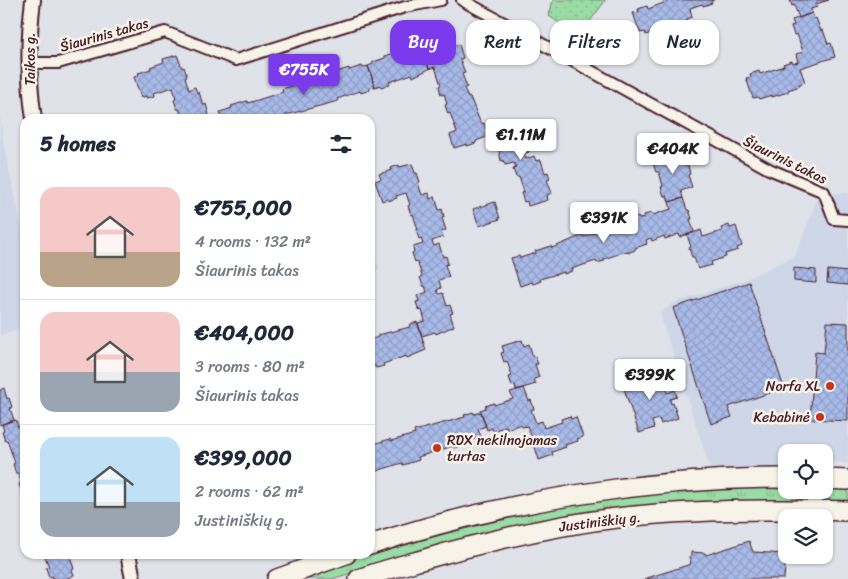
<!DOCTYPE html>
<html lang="en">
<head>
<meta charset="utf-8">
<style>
	body { margin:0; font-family:Sriracha,sans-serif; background:#f2f2f3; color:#1f2937; height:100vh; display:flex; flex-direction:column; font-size:19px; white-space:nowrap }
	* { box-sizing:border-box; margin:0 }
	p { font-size:16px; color:#747a83 }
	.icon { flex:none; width:28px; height:28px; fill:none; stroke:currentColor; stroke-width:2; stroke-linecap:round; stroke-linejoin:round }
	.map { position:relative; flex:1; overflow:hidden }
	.side { position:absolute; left:20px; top:114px; width:355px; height:445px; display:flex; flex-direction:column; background:#fff; border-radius:15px; box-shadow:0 1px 4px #0004 }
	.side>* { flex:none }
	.top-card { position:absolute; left:390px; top:20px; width:382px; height:45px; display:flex; gap:10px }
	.fabs { position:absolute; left:778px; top:444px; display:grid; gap:10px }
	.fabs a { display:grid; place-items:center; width:55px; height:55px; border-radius:10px; background:#fff; box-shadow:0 1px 4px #0004; font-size:25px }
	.price { position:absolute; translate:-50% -42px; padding:0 11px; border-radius:5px; background:#fff; color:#222; font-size:16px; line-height:32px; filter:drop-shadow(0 1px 2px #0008) }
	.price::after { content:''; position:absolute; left:50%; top:30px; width:15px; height:11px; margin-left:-8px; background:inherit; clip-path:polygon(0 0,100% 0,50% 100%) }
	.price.current { background:#7c3aed; color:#fff }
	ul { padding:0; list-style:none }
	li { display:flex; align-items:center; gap:15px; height:125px; padding:0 20px }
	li+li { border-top:1px solid #e0e1e3 }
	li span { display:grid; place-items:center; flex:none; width:140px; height:100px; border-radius:15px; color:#555 }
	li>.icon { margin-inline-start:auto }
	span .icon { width:60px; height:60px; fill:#fffc; stroke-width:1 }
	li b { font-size:21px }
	h2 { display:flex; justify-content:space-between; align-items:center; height:60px; padding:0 20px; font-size:21px }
	.chip { padding:0 18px; border-radius:15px; background:#fff; box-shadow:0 1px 4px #0004; font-size:18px; line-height:45px }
	.chip.current { background:#7c3aed; color:#fff }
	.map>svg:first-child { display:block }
	.built { fill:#ced6e8 }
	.grass { fill:url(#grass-tufts); stroke:#727e68 }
	.park { fill:url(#park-dots); stroke:#727e68 }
	.building { fill:url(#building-cross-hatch); stroke:#4a1f2b }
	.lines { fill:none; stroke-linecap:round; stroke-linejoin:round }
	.pedestrian-casing { stroke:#4a1f2b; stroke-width:14 }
	.minor-casing { stroke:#4a1f2b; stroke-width:18 }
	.secondary-casing { stroke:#4a1f2b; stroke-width:22 }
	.pedestrian { stroke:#f7f3e8; stroke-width:10 }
	.minor { stroke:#f7f3e8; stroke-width:14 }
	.secondary { stroke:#f7f3e8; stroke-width:19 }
	.poi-dot { fill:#c8321e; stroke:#f7f3e8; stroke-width:2 }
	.labels { text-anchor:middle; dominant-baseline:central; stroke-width:5; stroke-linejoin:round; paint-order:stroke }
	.street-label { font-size:14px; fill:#4a1f2b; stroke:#f7f3e8 }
	.poi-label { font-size:14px; fill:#4a1f2b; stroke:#f7f3e8; text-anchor:end }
</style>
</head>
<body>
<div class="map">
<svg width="848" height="579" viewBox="0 0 848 579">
	<defs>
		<pattern id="grass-tufts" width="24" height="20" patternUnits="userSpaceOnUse" patternTransform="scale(1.25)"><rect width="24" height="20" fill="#9adca6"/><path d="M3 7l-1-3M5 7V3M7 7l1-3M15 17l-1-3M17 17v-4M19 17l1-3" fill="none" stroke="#86bc8f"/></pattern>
		<pattern id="park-dots" width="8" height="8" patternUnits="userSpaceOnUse" patternTransform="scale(1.25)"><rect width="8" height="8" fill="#9adca6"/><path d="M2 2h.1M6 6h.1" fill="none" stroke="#86bc8f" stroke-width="1.8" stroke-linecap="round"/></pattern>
		<pattern id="building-cross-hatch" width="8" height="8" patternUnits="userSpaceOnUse" patternTransform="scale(1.25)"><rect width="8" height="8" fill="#a7bae8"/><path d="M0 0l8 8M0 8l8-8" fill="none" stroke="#919fc7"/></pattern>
	</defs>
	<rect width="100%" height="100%" fill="#dfe2e8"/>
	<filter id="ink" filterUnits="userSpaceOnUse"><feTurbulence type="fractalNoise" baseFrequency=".02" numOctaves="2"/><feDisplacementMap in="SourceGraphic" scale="10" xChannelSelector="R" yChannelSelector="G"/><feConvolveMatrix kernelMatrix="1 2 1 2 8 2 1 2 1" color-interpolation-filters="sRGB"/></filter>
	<g filter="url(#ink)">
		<!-- built -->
		<path class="built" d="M0,115L3,142L25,243V327L0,335Z
			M848,193V463L824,461V452H786V470L711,471L660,314L673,303L744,280L795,256L819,194Z
			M370,241L379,269L370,272Z"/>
		<!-- grass -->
		<path class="grass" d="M746,488L824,490V488H848V500L733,503L399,558L332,579H308L358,554H370V551L541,508L652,492Z"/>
		<!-- park -->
		<path class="park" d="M553,0H605V1L579,36L549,16Z"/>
		<!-- building -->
		<path class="building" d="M671,0H714L711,1L712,3L703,6L702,4L690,8L692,17L687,19V21L675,25V27L660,32L659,30L646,35L645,32L640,33L633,13L639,12L638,9L647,6L648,9Z
			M790,0H829L816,4L817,7L811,9L812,13L799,18L794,5L792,6Z
			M812,13L814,19L816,18L821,31L823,30L828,44L831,43L835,57L800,68L805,82L799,84L800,86L788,90V92L772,97V95L759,99L758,97L753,98L746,78L751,77L750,74L759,71L760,74L784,66L783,64L792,61L793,63L798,62L796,54L803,52L797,34L794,35L791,26L794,25L792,20Z
			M459,44L463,58L460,59L465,73L462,74L467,87L464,88L468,98L470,97L481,124L484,123L489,136L476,141V143L467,146V144L454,148L450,135L457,132L450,113L448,114L445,105L447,104L444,94L441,95L439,86L441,85L435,67L429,69L425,55L437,51L436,49L445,46V48Z
			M414,49L416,58L425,55L429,69L413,77L412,74L389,82L390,84L381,87L380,85L375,87L368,66L373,64V62L385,58V56L401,51V53Z
			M177,55L182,68L184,67L187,76L185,77L189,90L195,87L197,93L199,92L203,105L206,104L210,119H214H183L179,109H177L174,100L176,99L173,87L154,93L155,96L147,98L146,96L141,98L134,77L139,75L138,73L151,69L150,67L164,62L163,59Z
			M362,66L363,68L368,66L375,87L369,88L370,90L361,93L360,91L337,99L338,101L286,115L287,117L283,119H222L220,112L232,108L231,106L247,101L248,103L283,92L282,89L298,84L299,87L334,75L333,73L349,68V70Z
			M518,119L527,139H525L529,152L524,153L526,159L534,156L536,161L541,160L545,173L548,172L550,179L547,180L552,193L547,195L548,200L528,206L527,201L524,202L521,193L524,192L519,177H516L513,169L516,168L514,163L505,165L503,160L501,161L497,141L491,143L486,129L499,125L498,123L507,120L508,122Z
			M674,150L676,155L681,153L685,166L688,165L690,174L688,175L692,187L681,191L683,198L669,202L667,196H664L661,187L663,186L659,172H656L653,163L656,162L654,156Z
			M412,164L415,173H417L420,182L418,183L422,195L429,193L430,199L435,197L439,210L442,209L444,217L442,218L446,230L441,232L443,237L432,241L434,246L439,244L443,257L446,256L448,264L445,265L449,277L439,280L441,288L437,290L439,294L443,293L447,306L450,305L453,313L450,314L454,326L436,334L435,332L422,336L418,323L425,321L422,310L419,311L416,302L419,301L417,296L427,292L425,286H423L420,277L422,276L417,261L415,262L412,253L414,252L413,247L423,244L421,238L419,239L416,230H418L413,214L411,215L408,206L410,205L406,193L396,196L397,198L388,201L387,199L382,201L375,181L381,179L379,174L392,170L391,168L399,165V167Z
			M683,198L687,210H689L692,219H690L694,232L680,237L679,234L665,239L664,236L652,241L651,238L646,240L647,244L635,248V250L628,253L627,251L604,259V261L597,263L596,261L571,269L572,271L564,274V272L540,279L541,281L533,284L532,282L520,286L511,258L519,256L520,258L536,253L535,251L551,246L552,248L583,235L584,237L614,225L615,227L630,222V220L638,217L639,219L644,218V215L652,213L653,215L671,209L669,202Z
			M495,202L500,219L479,226L473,209Z
			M729,225L730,228L736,226L742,246L737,248L738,250L725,254L726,257L711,262L712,265L698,269L694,257H692L689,248L691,247L687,235L701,230L703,237L722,231L721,228Z
			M794,268L816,270V283L794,281Z
			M828,270L848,272V285L827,283Z
			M749,282L784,388L728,407L732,417L711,424L673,308Z
			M417,322L426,350L407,358L406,356L383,364L384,366L376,368L375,366L370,368V340L378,337V335L410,327L409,325Z
			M827,322L848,323V421L810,419L815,352L824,353Z
			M522,340L524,346L529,344L533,357L535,356L538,364H535L539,377L534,379L536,384L516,390L515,385L512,386L509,377L512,376L507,361L504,362L501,353L504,352L502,346Z
			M662,372L668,388H666L667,393L675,390L677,397L670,399L671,404L673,403L678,418L661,424L659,419L652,421L654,428L639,433L622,383L638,378L640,384L647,382L646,377Z
			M4,388L7,399L9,398L12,407L10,408L14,420L0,425V390Z
			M524,388L529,401L531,400L534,409L531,410L536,423L542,421L544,428L562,422L561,419L570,416L571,419L576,417L583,437L577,439L578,441L565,445L566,447L552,452L553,455L539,460L535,447H532L529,439L532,438L527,426L522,427L521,424L507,429L506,426L493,431L492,428L487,430L480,410L486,408L485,406L494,403V405L513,399L510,392Z
			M473,412L474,414L481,412L486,426L478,429L481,437L469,441V443L454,448L453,446L418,457L419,460L403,465L402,463L370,473V445L390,439L391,441L415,434L414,431L465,417L464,415Z
			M16,420L18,427L25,425V476L20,478L18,473L16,474L13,464L15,463L7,440L5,441L2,432L4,431L2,424Z
			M25,476V495L24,492L22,493L19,484L21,483L20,478Z
			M749,541L753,552L786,554L784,579H644L691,564L689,557H691V552L705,553L706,555Z
			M44,554H72L73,555L70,556L74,569L72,570L74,575L66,579H53L52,576L49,577L46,568L49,567Z"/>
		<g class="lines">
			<!-- pedestrian casing -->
			<g class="pedestrian-casing">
				<path id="pedestrian" d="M462,0L769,169L824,192L834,219L848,220
					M30,63H58L165,32L236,60L405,7L441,0"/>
			</g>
			<!-- minor casing -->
			<g class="minor-casing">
				<path id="minor" d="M33,0C28,40 28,79 34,119
					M128,554L133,579"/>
			</g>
			<!-- secondary casing -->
			<g class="secondary-casing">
				<path id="secondary" d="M824,479L848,480
					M370,545C503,501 646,478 786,478
					M277,579L346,554
					M359,579C383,570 408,564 432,557C495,539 560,524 625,517C699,509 774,509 848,511"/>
			</g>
			<!-- pedestrian -->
			<use href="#pedestrian" class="pedestrian"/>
			<!-- minor -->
			<use href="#minor" class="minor"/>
			<!-- secondary -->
			<use href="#secondary" class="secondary"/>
		</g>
	</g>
	<!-- markers -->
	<g class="poi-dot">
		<circle cx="830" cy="386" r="5"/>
		<circle cx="820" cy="417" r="5"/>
		<circle cx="437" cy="448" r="5"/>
	</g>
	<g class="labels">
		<!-- street labels -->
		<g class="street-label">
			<text transform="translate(104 35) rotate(-16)">Šiaurinis takas</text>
			<text transform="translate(30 59) rotate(-90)">Taikos g.</text>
			<text transform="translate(785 160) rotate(26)">Šiaurinis takas</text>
			<text transform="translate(600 522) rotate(-7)">Justiniškių g.</text>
		</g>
		<!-- poi labels -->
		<g class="poi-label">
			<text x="820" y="386">Norfa XL</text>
			<text x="810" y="417">Kebabinė</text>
			<text x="447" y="440" text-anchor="start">RDX nekilnojamas<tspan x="447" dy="16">turtas</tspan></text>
		</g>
	</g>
</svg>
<div class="fabs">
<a><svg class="icon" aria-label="locate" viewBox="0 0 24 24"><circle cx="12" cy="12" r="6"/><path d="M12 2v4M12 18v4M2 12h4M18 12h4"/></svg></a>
<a><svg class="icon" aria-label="layers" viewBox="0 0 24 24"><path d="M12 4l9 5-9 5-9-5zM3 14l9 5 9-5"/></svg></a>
</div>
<b class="price current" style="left:304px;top:96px">€755K</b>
<b class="price" style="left:521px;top:161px">€1.11M</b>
<b class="price" style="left:673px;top:175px">€404K</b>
<b class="price" style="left:604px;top:244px">€391K</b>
<b class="price" style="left:650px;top:401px">€399K</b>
<div class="top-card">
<a class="chip current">Buy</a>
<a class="chip">Rent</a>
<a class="chip">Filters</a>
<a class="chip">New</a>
</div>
<section class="side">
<h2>5 homes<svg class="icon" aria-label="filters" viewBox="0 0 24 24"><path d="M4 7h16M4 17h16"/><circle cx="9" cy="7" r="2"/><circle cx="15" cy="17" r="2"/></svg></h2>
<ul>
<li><span style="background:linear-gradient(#f6c9c9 65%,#b9a48a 0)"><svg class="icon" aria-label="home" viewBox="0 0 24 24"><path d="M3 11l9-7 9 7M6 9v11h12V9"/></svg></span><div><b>€755,000</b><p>4 rooms · 132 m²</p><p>Šiaurinis takas</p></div></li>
<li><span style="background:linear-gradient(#f6c9c9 60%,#9aa5b1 0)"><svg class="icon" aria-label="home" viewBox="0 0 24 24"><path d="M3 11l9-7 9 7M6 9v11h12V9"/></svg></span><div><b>€404,000</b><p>3 rooms · 80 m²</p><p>Šiaurinis takas</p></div></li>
<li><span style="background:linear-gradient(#bfe0f5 65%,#9aa5b1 0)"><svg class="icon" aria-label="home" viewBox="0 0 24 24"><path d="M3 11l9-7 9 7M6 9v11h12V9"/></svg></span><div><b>€399,000</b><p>2 rooms · 62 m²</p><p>Justiniškių g.</p></div></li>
</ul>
</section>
</div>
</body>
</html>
